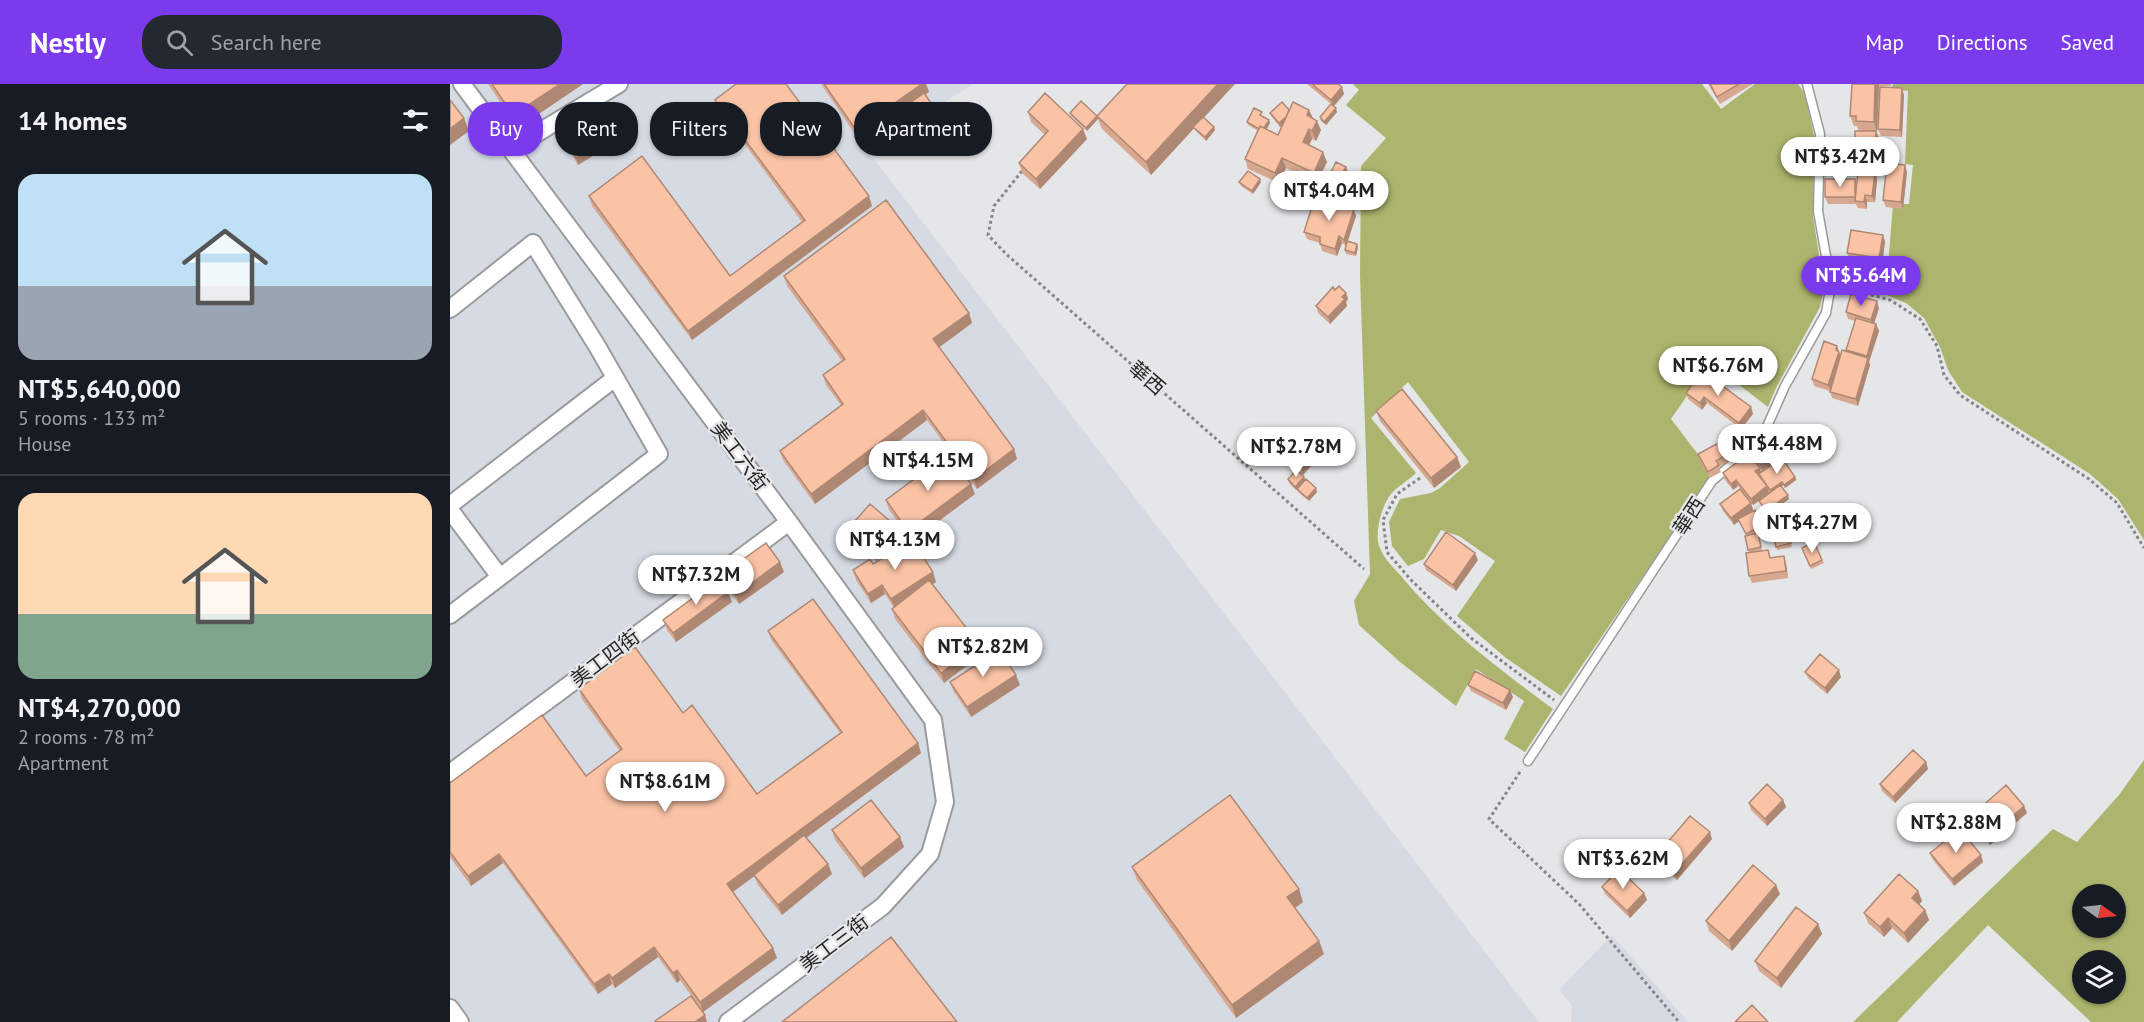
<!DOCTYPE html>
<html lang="en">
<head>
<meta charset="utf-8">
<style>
	body { margin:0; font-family:"PT Sans","Noto Sans TC",sans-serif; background:#242831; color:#f1f3f6; height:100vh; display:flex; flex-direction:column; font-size:22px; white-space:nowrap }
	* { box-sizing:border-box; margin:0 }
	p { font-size:20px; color:#9ea1a6 }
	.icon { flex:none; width:33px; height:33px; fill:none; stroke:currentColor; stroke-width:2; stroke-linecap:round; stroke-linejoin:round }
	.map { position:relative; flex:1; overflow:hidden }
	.drawer { display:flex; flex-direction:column; background:#171b24; width:450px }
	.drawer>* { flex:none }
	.guide { position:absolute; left:18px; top:18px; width:570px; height:54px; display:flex; gap:12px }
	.needle { width:39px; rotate:104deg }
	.fabs { position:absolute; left:1622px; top:800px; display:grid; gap:12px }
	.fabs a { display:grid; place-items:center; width:54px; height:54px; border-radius:50%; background:#171b24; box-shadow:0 2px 4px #0004; font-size:30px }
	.price { position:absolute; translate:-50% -51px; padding:0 14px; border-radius:21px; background:#fff; color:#222; font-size:20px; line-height:39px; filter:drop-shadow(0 2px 3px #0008) }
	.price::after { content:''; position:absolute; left:50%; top:36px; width:18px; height:14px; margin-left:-9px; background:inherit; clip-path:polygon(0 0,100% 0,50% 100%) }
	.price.on { background:#7c3aed; color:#fff }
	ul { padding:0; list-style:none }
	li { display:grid; align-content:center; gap:12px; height:318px; padding:0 18px }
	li+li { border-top:2px solid #363941 }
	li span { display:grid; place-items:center; height:186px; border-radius:18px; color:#555 }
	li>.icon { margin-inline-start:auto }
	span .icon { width:108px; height:108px; fill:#fffc; stroke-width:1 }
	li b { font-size:26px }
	h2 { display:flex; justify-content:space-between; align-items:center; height:72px; padding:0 18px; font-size:26px }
	.chip { padding:0 21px; border-radius:24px; background:#171b24; box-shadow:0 2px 4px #0004; font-size:21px; line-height:54px }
	.chip.on { background:#7c3aed; color:#fff }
	header { display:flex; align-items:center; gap:36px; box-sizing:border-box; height:84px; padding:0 30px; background:#7c3aed; color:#fff }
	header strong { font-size:28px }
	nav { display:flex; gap:33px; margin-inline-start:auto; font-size:21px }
	.search { width:420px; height:54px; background:#242831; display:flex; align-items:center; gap:15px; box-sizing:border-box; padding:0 21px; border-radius:24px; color:#9ea1a6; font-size:22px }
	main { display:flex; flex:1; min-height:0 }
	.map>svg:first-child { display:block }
	.built { fill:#d5dae3 }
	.forest { fill:#adb46d; fill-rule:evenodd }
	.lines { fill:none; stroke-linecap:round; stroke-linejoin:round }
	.lane-casing { stroke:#9a9b9d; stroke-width:11 }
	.street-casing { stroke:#9a9b9d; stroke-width:20 }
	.path { stroke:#868688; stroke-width:3; stroke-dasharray:3 3; stroke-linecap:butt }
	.lane { stroke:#fff; stroke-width:8 }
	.street { stroke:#fff; stroke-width:16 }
	.wall { fill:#d7a88f }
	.shaded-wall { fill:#af8874 }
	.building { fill:#fac3a6; stroke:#af8874; stroke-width:1.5 }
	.labels { text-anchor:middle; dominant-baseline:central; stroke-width:5; stroke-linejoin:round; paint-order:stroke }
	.street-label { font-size:20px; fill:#252526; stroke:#e5e6e8 }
</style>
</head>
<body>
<header>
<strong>Nestly</strong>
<div class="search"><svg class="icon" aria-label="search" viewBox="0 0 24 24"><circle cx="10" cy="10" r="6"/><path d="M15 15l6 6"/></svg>Search here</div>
<nav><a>Map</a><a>Directions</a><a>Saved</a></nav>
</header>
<main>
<section class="drawer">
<h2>14 homes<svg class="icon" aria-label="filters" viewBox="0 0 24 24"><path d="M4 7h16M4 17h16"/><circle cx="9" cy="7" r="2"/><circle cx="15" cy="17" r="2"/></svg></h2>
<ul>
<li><span style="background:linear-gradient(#bfe0f5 60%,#9aa5b1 0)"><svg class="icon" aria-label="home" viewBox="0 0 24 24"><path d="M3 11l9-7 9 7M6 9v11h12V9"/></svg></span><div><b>NT$5,640,000</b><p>5 rooms · 133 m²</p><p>House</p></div></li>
<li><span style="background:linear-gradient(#ffd9b3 65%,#7fa58c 0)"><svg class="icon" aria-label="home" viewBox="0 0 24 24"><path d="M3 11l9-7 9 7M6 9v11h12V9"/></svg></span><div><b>NT$4,270,000</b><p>2 rooms · 78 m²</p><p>Apartment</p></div></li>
</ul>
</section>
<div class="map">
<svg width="1694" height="938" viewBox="0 0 1694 938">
	<rect width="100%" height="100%" fill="#e5e6e8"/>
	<!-- built -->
	<path class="built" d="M0,0H523L417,66L1089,938H0Z
		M1162,851L1238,938H1121L1122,922L1109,906Z"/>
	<!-- forest -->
	<path class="forest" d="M903,0H1252L1271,25L1305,0H1348L1355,10L1364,52L1363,132L1374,204L1370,223L1326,304L1318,323L1241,264L1224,285L1243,303L1221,335L1263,390L1111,612L1056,574L1007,532L1045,477L1009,452L991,446L974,475L958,482L942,462L939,438L950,415L981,409L990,404L1019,378L958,298L921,334L966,389C959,396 948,402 941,410C932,421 926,444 928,458C931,472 942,482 951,492C994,544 1049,585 1103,625L1075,668L1054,655L1074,617L1026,585L1006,622L950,578L909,541L904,517L920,490L910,191L911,82L936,54L896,21L909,6Z
		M1443,0H1694V456L1668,415L1640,390L1512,308L1498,286L1490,263L1474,234L1456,219L1437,211L1387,198L1384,178L1438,182L1443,120H1459L1463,81L1455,80L1458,7L1442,5Z
		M1694,676V938H1641L1538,841L1447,938H1403L1603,745L1627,758L1669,711ZM1632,810H1665V843H1632ZM1632,876H1665V909H1632Z"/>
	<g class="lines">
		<!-- lane casing -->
		<g class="lane-casing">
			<path id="lane" d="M1078,677L1262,397L1311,356L1335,302L1376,229L1381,200L1368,127L1370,50L1357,0"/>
		</g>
		<!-- street casing -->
		<g class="street-casing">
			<path id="street" d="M12,0L339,438L483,636L495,718L480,770L433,822L278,938
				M61,65L169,0
				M0,225L83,159L147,262L209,370L50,493
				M0,421L165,294
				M0,426L50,493L0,531
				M0,689L339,438
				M0,924L10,938"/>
		</g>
		<!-- path -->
		<path class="path" d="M572,87L544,122L538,151L556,170L914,485
			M1392,203L1440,216L1470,235L1487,262L1494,291L1510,311L1639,395L1667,419L1694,464
			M970,394L947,410L933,436L937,468L961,496L1021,554L1104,616
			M1070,688L1039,735L1129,820L1229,938"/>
		<!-- lane -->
		<use href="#lane" class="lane"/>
		<!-- street -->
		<use href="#street" class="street"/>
	</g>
	<!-- wall -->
	<path class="wall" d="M38,0H133L68,44Z
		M371,0H476L479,8L475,10L493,39L463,60L452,44L441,52L435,45L433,39L409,56Z
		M857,0H888L894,10L884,22L887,28L876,41L871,37L870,33L881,20Z
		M1258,0H1303L1270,20Z
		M1402,0H1441V2H1429L1427,48H1426L1429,54L1428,92H1426L1427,96L1425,118H1417V125L1408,124L1406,120H1378L1375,113L1405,95L1407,102L1408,92L1405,85L1409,47L1407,42H1404L1400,32Z
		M1454,11L1452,53L1431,52L1428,45Z
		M265,16L422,122L242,256L142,122L139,112L280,192L352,138L269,25Z
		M839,26H859L863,34L871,46L866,57L862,55L859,61L877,78L867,98L836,84L829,99L798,85L795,75L808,47L798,41L797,38L813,32L820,39L817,45L828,51L832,41L830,43L821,32L820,29Z
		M578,28L637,55L590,105L572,89L569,79L595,51L581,38Z
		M620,29L647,32L754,34L764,43L765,46L756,57L745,46L744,44L701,91L652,45L648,35L637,47L621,32Z
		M115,55L167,57L128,81L117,62Z
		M1457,88L1453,125L1436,123L1433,116Z
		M899,90L898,91L913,98L916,105L904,127L906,132L898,157L907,160L908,163L906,172L896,170L895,166L896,162L892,159L887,172L872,167L870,159L857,155L854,148L889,121L874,113L872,106Z
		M810,95L811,98L803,110L791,102L789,98Z
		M1433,151L1435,158L1432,181L1400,176L1397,169Z
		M334,192L519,229L522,239L489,263L564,365L567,375L527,405L477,336L365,420L333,376L330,367L391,321L376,301L373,291L392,277L337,202Z
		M885,206L896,209L898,215L896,218L897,222L880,240L868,229L866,222Z
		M1429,224L1424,240H1426L1429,247L1419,278L1420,281L1408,322L1382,314L1380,307L1364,302L1362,295L1387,262L1390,271L1397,268L1396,266L1405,237L1398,235L1396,228Z
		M1236,309L1301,323L1303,330L1291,345L1257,319L1252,326L1238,315Z
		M926,327L1007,373L1011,383L984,404L930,337Z
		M1313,358L1331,375L1346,396L1335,404L1333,401L1331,403L1339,415L1330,421L1335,428L1352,433L1354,436L1342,444L1334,433L1325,439L1337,440L1342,463L1327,466L1321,440L1317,433L1315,430L1316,429L1309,417L1303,421L1288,402L1283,406L1275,396L1273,389L1312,387L1300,369L1298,363Z
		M1279,365L1281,372L1277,374L1278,378L1269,383L1271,388L1260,394L1250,377L1248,370Z
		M874,367L853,391L837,376L835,370Z
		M854,393L855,396L867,408L859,417L848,408L847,405L846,406L839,399L838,395Z
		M525,410L462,457L486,498L483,500L532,570L494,599L445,535L442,525L444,524L435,510L421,519L406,496L403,486L423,480L461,456L439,426L436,416Z
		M1301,419L1303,426L1300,428L1313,441L1314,444L1304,450L1309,452L1312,466H1318L1321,474L1336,479L1338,494L1302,499L1299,492V468L1295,452L1297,451L1289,437L1284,441L1273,427L1270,420Z
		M404,438L447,443L449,450L426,477L401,456L398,449L405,441Z
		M1353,468L1372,476L1374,479L1361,485Z
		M1028,476L1006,507L976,486L974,480Z
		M334,488L289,520L275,501L271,491Z
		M282,518L226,558L217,546L213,536Z
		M318,547L468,659L471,669L356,754L378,780L382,790L332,831L308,801L304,792L283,808L323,864L327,874L253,928L230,896L227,899L208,873L165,904L162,900L148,910L53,779L21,802L0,773V699L136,692L170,667L132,615L129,605L233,629L307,710L390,649L322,557Z
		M1355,588L1391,593L1377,610L1358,594Z
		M500,598L570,601L521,633L504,608Z
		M1018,601L1063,613L1056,626L1021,607Z
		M1476,678L1478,685L1445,719L1432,707L1430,700Z
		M1333,716L1336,723L1317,742L1301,726L1299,719Z
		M1574,722L1577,729L1540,761L1522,740L1520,733Z
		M382,746L450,753L454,763L414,794L385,756Z
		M1262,755L1227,796L1208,779L1205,773Z
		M1480,769L1533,778L1504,802L1483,776Z
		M682,783L853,818L845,824L869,857L874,870L786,934L687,796Z
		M1152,803L1194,809L1197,816L1180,834L1155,810Z
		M1468,807L1472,817L1469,820L1475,826L1479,836L1458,859L1442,844L1434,853L1418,839L1414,829Z
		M1330,810L1282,867L1259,847L1256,837Z
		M1368,840L1372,850L1331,904L1309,887L1305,877Z"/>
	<!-- shaded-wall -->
	<path class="shaded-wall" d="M110,0H133L68,44L63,31Z
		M472,0H476L479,8L409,56L406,46Z
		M768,0H785L701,91L696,78Z
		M1425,0H1429V2L1427,48L1424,38Z
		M892,3L894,10L883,23L881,16Z
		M1452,4L1454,11L1452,53L1450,46Z
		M886,24L887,28L876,41L874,38Z
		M859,26L863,35L857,31Z
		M842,28L843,32L830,43L829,39Z
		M647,32L648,35L637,47L636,44Z
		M491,33L493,39L463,60L461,54Z
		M14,34L19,47L0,61V45Z
		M819,36L820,39L814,50L813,47Z
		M450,37L452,44L441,52L438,45Z
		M867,37L871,46L866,57L862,47Z
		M764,43L765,46L756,57L755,53Z
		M633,45L637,55L590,105L586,95Z
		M859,45L862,55L856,68L853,58Z
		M1426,47L1429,54L1428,92L1426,85Z
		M164,50L167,57L128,81L126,74Z
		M873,68L877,78L867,98L864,89Z
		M832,74L836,84L829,99L825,89Z
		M1455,81L1457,88L1453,125L1451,118Z
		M896,83L899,90L896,95L893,88Z
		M1425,89L1427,96L1425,118L1422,112Z
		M810,95L811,98L803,110L802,107Z
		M1405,95L1407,102L1406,117L1405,113Z
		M913,98L916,105L904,127L906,132L896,162L894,156L903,127L901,122Z
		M1415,111L1417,118V125L1414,118Z
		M419,112L422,122L242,256L238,247Z
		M1433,151L1435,158L1432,181L1429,174Z
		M889,152L892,159L887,172L885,165Z
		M907,160L908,163L906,172L905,169Z
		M896,209L898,215L896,218L897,222L880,240L878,233L892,213Z
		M1427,217L1429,224L1423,243L1421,236Z
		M519,229L522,239L487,265L483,255Z
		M1426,240L1429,247L1419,278L1420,281L1408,322L1406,315L1418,275L1417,272Z
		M1387,262L1391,274L1381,307L1378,301Z
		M1254,313L1257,319L1252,326L1250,319Z
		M1301,323L1303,330L1291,345L1289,339Z
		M473,326L477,336L365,420L361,410Z
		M872,361L874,367L853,391L851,384Z
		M564,365L567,375L527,405L524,395Z
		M1329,368L1331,375L1312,388L1310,381Z
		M1007,373L1011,383L984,404L981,394Z
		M1310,384L1312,391L1309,390L1310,393L1305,387Z
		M854,393L855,396L846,406L845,403Z
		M1345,393L1346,396L1335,404L1334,401Z
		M1286,396L1288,402L1283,406L1281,400Z
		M1332,398L1333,401L1322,410L1320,406Z
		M521,400L525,410L462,457L458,447Z
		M1317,402L1319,409L1303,421L1301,415Z
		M866,404L867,408L859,417L857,414Z
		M1338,411L1339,415L1317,431L1316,427Z
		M1301,419L1303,426L1284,441L1281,434Z
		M1333,429L1334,433L1322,441L1321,438Z
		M1352,433L1354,436L1342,444L1341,441Z
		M447,443L449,450L426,477L423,471Z
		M1025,469L1028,476L1006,507L1003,501Z
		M1334,472L1336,479L1338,494L1336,487Z
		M330,478L334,488L289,520L286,511Z
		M483,488L486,498L445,525L441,515Z
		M432,501L435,510L421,519L418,510Z
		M278,508L282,518L226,558L223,549Z
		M529,560L532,570L494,599L491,589Z
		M1389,586L1391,593L1377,610L1375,604Z
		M566,591L570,601L521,633L517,623Z
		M1060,606L1063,613L1056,626L1053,619Z
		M468,659L471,669L280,810L277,800Z
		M1476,678L1478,685L1445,719L1443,713Z
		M1333,716L1336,723L1317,742L1315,735Z
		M1574,722L1577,729L1540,761L1538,754Z
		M1260,748L1262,755L1227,796L1224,789Z
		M450,753L454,763L414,794L411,784Z
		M49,770L53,779L21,802L18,792Z
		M1531,771L1533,778L1504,802L1502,795Z
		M378,780L382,790L332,831L328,821Z
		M1326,801L1330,810L1282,867L1279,857Z
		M849,805L853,818L842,826L837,813Z
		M1468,807L1472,817L1466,824L1462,814Z
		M1194,809L1197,816L1180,834L1177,827Z
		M1475,826L1479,836L1458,859L1454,849Z
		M1438,834L1442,844L1434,853L1430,843Z
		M1368,840L1372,850L1331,904L1327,894Z
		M869,857L874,870L786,934L782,921Z
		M204,863L208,873L165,904L162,894Z
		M323,864L327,874L253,928L250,918Z
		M227,886L230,896L227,899L223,889Z
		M159,890L162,900L148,910L144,900Z
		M255,931L257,938H245Z"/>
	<!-- building -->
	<path class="building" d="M42,0H110L63,31Z
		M286,0H336L419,112L238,247L139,112L192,72L280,192L355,136L265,16Z
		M374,0H472L406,46Z
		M677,0H768L696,78L647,32Z
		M862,0H888L892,3L881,16Z
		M1260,0H1289L1267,13Z
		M1402,0H1425L1424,38L1406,37V32H1400Z
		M1430,3L1452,4L1450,46L1428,45Z
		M474,9L491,33L461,54L450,37L438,45L433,38Z
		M595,9L633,45L586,95L569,79L598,47L578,28Z
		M0,16L14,34L0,45Z
		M631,17L647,32L636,44L620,29Z
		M832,18L839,26L836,33L829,39L820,29Z
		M843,18L859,26L857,31L867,37L862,47L859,45L853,58L873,68L864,89L832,74L825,89L795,75L810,42L828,51Z
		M881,20L886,24L874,38L870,33Z
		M804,24L812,28L810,31L819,36L814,44L810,42L809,45L797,38Z
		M153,31L164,50L126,74L115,55Z
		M753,33L764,43L755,53L743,43Z
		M1405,47H1426V85H1405Z
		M886,78L896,83L893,88L913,98L901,122L872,106Z
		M1437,79L1455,81L1451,118L1433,116Z
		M798,87L810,95L802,107L789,98Z
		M1408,87L1425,89L1422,112L1415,111L1414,118L1405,117Z
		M1375,95H1405V113H1375Z
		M865,113L904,125L894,156L889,152L885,165L870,160V153L854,148Z
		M436,116L519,229L483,255L564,365L524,395L473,326L361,410L330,367L393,320L373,291L395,275L334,192Z
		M1401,146L1433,151L1429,174L1397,169Z
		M897,157L907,160L905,169L895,166Z
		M889,202L896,209L892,213L895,215L878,233L866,222L883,203L885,206Z
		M1401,210L1427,217L1421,236L1396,228Z
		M1406,234L1426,240L1417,272L1396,266Z
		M1374,257L1387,262L1386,266L1389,268L1378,301L1362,295Z
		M1392,266L1418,274L1406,315L1380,308Z
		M1252,287L1301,323L1289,339L1254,313L1250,319L1236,309Z
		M952,305L1007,373L981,394L926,327Z
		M856,346L872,361L851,384L835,370Z
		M1310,354L1313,358L1319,354L1329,368L1310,381L1298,363Z
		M1274,356L1279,365L1274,368L1276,371L1266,377L1269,381L1258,388L1248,370Z
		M499,369L521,400L458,447L436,416Z
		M1298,370L1310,384L1305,387L1317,402L1301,415L1286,396L1281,400L1273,389Z
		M1332,374L1345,393L1334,401L1332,398L1320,406L1309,390Z
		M847,386L854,393L845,403L838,395Z
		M856,395L866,404L857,414L847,405Z
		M1330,401L1338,411L1316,427L1309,417Z
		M1290,405L1301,419L1281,434L1270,420Z
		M420,420L447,443L423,471L398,449L407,440L404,438Z
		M1329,420L1335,428L1344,421L1352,433L1341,441L1333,429L1321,438L1315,430Z
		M1305,426L1313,441L1296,450L1288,435Z
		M1336,437L1341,459L1326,463L1321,440Z
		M996,448L1025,469L1003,501L974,480Z
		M1308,449L1311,463L1298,466L1295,452Z
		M462,456L483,488L441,515L432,501L418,510L403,486L420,475L423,480Z
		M1364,458L1372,476L1360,482L1352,464Z
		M316,459L330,478L286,511L271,491Z
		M1318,466L1320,474L1334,472L1336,487L1299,492L1296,469Z
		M269,495L278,508L223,549L213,536Z
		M479,496L529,560L491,589L442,525Z
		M363,515L468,659L277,800L323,864L250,918L227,886L223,889L204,863L162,894L159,890L144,900L49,770L18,792L0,768V699L92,631L136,692L172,665L129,605L185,563L233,629L242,621L307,710L392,648L318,547Z
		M549,566L566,591L517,623L500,598Z
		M1370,570L1389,586L1375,604L1355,588Z
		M1025,587L1060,606L1053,619L1018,601Z
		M1463,666L1476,678L1443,713L1430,700Z
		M1317,700L1333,716L1315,735L1299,719Z
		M1556,701L1574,722L1538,754L1520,733Z
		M780,711L849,805L837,813L869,857L782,921L682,783Z
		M421,716L450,753L411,784L382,746Z
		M1240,732L1260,748L1224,789L1205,773Z
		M1510,745L1531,771L1502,795L1480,769Z
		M354,751L378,780L328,821L304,791Z
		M1303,781L1326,801L1279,857L1256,837Z
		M1169,785L1194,809L1177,827L1152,803Z
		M1449,790L1468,807L1462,814L1475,826L1454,849L1438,834L1430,843L1414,829Z
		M1346,823L1368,840L1327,894L1305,877Z
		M441,853L507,938H332Z
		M241,912L255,931L245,938H206L205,937Z
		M1302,921L1318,938H1285Z"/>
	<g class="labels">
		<!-- street labels -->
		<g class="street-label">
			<text transform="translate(697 294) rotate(41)">華西</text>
			<text transform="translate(290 372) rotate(53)">美工六街</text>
			<text transform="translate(1239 432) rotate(-57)">華西</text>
			<text transform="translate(155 574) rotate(-37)">美工四街</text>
			<text transform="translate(384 859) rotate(-37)">美工三街</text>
		</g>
	</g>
</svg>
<div class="fabs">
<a><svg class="needle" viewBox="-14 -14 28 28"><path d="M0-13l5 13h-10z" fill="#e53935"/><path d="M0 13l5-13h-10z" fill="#9ea1a6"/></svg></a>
<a><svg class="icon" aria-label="layers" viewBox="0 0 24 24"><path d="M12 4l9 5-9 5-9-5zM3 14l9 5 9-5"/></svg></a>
</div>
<b class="price" style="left:1390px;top:104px">NT$3.42M</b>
<b class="price" style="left:879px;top:138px">NT$4.04M</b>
<b class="price on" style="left:1411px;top:223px">NT$5.64M</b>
<b class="price" style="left:1268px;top:313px">NT$6.76M</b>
<b class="price" style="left:1327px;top:391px">NT$4.48M</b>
<b class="price" style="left:846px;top:394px">NT$2.78M</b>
<b class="price" style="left:478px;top:408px">NT$4.15M</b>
<b class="price" style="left:1362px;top:470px">NT$4.27M</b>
<b class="price" style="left:445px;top:487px">NT$4.13M</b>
<b class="price" style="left:246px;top:522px">NT$7.32M</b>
<b class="price" style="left:533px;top:594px">NT$2.82M</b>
<b class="price" style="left:215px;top:729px">NT$8.61M</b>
<b class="price" style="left:1506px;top:770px">NT$2.88M</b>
<b class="price" style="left:1173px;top:806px">NT$3.62M</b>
<div class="guide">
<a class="chip on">Buy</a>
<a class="chip">Rent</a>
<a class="chip">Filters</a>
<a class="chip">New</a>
<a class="chip">Apartment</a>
</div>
</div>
</main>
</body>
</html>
